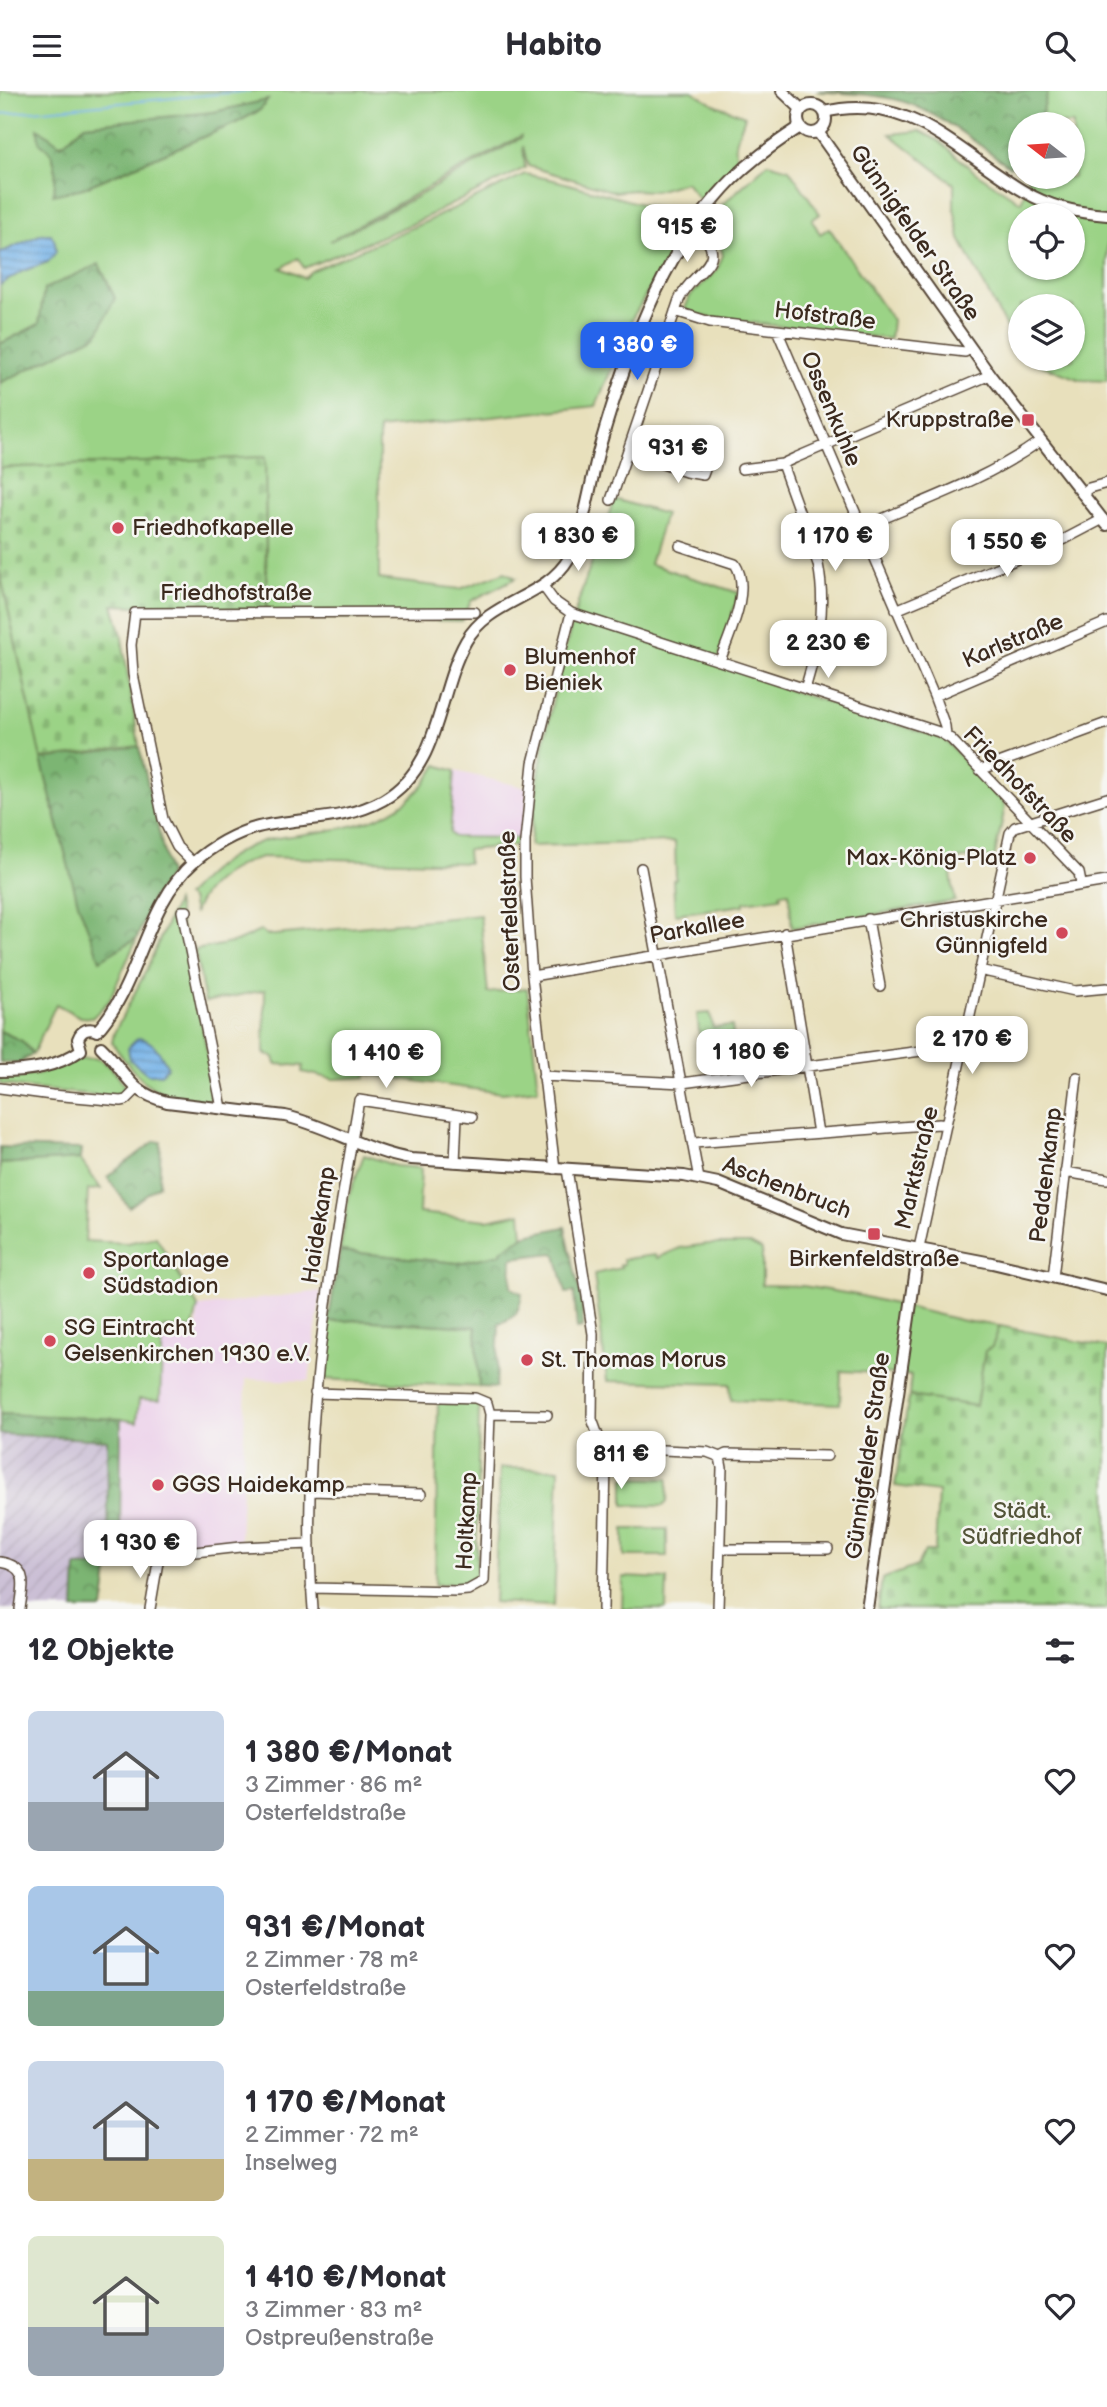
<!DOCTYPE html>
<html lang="de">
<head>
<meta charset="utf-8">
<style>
	body { margin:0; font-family:"Balsamiq Sans",sans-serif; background:#f7f7f7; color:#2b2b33; height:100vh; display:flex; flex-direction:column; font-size:26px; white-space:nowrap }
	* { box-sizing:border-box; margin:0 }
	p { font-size:23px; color:#7c7c81 }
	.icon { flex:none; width:38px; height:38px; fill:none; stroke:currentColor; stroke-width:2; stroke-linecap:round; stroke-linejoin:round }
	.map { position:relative; height:1518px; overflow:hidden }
	.drawer { display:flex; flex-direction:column; background:#fff; flex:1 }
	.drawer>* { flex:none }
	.needle { width:46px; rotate:287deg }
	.controls { position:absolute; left:1008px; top:21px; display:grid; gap:14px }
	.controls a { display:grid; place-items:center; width:77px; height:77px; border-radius:50%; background:#fff; box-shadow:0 2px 5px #0004; font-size:35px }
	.price { position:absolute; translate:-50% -60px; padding:0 16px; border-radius:14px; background:#fff; color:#222; font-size:23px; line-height:46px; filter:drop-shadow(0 2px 4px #0008) }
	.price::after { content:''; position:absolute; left:50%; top:42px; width:21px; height:16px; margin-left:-10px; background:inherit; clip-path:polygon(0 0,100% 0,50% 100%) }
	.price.current { background:#2563eb; color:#fff }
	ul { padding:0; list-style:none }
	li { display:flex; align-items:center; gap:21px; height:175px; padding:0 28px }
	li span { display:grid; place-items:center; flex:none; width:196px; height:140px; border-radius:10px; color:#555 }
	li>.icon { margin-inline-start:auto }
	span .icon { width:84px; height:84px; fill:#fffc; stroke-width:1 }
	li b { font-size:30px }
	h2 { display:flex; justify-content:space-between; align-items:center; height:84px; padding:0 28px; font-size:30px }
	header { display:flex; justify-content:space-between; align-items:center; height:91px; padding:0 28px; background:#fff; font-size:32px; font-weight:700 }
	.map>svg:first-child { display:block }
	.built { fill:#ecd1ea }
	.industrial { fill:url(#industrial-furrows) }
	.green { fill:#9bd386; stroke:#6b7e52; stroke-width:2; fill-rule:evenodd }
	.forest { fill:url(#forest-crowns); stroke:#5c7048; stroke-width:2 }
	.cemetery { fill:url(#cemetery-stones); stroke:#6b7e52; stroke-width:2 }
	.water { fill:url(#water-rules); stroke:#586e83; stroke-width:2 }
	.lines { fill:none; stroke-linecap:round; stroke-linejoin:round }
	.stream { stroke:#76b3e8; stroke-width:2 }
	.minor-casing { stroke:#554536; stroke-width:12 }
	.tertiary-casing { stroke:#554536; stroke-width:14 }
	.minor { stroke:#fff; stroke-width:9 }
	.tertiary { stroke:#fff; stroke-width:10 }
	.poi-dot { fill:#d1495b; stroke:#f6f6f2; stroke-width:2.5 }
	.labels { text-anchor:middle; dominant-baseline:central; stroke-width:5; stroke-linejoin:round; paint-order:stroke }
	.street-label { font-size:23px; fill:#3b2a1e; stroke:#f6f6f2 }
	.poi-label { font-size:23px; fill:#3b2a1e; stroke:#f6f6f2; text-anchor:start }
	.park-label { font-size:23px; fill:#535438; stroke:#f6f6f2 }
</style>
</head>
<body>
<header><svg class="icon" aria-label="menu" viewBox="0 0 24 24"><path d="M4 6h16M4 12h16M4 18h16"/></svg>Habito<svg class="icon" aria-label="search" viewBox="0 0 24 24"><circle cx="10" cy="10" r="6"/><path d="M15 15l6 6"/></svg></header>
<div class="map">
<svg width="1107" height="1518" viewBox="0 0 1107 1518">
	<defs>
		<pattern id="industrial-furrows" width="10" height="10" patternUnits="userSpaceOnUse" patternTransform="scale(1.75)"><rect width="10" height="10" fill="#cbbfd5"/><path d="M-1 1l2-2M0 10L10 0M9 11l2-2" fill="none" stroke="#afa4b6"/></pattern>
		<pattern id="forest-crowns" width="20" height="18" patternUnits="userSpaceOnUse" patternTransform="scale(1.75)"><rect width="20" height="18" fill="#7cb573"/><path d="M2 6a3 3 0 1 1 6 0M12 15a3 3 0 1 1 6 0" fill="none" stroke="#67935e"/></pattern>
		<pattern id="cemetery-stones" width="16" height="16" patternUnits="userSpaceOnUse" patternTransform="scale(1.75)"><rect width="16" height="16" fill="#9bd386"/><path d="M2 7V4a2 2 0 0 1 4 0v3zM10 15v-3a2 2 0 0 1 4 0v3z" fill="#86b573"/></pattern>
		<pattern id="water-rules" width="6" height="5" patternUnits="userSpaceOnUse" patternTransform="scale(1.75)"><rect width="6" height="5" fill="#76b3e8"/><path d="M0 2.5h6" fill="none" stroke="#6292bb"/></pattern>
	</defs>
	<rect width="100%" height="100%" fill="#f6f6f2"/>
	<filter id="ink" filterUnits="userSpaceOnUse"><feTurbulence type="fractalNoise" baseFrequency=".0143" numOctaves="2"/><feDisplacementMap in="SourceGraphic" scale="14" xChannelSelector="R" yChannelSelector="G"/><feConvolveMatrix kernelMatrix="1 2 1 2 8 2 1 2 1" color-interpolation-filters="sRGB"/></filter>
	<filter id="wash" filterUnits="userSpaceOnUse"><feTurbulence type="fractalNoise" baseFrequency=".00686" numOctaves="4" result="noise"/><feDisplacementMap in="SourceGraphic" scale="28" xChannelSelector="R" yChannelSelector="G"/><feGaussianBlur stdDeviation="1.57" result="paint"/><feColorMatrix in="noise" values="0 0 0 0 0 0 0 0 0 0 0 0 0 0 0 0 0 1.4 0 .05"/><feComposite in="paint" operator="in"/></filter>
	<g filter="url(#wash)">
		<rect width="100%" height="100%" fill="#e8e0bc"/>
		<!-- built -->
		<path class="built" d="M455,680L528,697L525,741L518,747L454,746L450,742Z
			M321,1200L309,1290L246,1288L240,1452L120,1468L121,1328L137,1330L138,1308L160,1309L163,1237L197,1236L198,1216Z"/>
		<!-- industrial -->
		<path class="industrial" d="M0,1343L107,1349L109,1475L76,1476L74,1518H0Z"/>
		<!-- green -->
		<path class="green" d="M0,0H692L714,13L745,25C741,39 730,56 739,69L706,106L698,107L686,91L655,100L633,99L615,101L528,75L523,55L525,77L412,133L304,177L298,167L281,177L304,187L311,180L430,129L525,83L554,89L692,127L633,226L596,315L379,338V488L460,498L505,481L516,487L471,510L462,530L267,525L265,366L0,377V292L97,244L39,233L0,253V194L23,180L48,171L42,143L0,162ZM267,9L260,19L236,32L83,97L54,103C56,86 58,71 47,56L67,51L85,34L214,21ZM521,45V47L416,106L330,150Z
			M1048,0H1107V290L1081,289L1029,270L1027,268H1073V215H1020V258L1009,242L960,148L954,117V93L890,43L920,40L939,50L976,82L1021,111L1029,88L1027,86H1073V33H1039ZM1020,124H1073V177H1020Z
			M768,72L789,78L820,123L812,129L820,143L829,137L892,229L890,248L712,227L684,220L690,205L717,179L723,164L718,146L710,132L723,113Z
			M614,408L665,423L650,473L739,502L717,572L778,592L779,596L944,648L1003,711L1005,716L994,768L981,765L949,770L955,810L792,837L789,801L780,802L781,806L744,811V814L675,823L673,789L676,788L675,751L530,755C537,678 552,603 573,529C584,488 601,448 614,408Z
			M0,481C29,611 53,743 100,868L137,847L109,910L92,927L80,926L56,913L33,963L22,950L0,940Z
			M437,674L455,680L450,742L454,746L518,747V754L467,759L468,772L262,766C235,773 202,794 194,823L191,808L186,805C209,780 230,761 263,750C277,746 292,745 306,743C361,735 407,727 437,674Z
			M176,811L216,1003L215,1007C208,1012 198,1009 189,1008C147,1003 136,984 112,952L114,942L146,880Z
			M480,824L488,902L527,897L538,998L502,1002L367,983L366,986L334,988L302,981L303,975L276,973L274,966L264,962L265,899L205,911L195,859L236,851L260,840L267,844H275Z
			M710,922L713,937L732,935L734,953L701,957L697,923Z
			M94,967C108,970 125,990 126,1004L117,1006L34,998L0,993V985L38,983L81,968Z
			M364,1064L396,1075L421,1077L419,1122L487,1129L521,1122L523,1146L502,1160V1163L458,1172L340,1160L349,1104Z
			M80,1068L101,1098L88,1099L85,1150L127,1152L156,1146L198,1216L193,1237H163L160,1309L139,1308L137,1331L121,1328L0,1323V1073Z
			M708,1153H750L762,1159V1194L803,1195L857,1204L964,1230L1000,1235L992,1256L985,1261L976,1315L909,1305L911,1284L841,1280L840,1313L731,1309L730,1293L607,1290L594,1183L621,1177L620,1174L624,1173L623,1168L655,1164L657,1167L680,1157Z
			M356,1229L476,1236L479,1296L322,1288L328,1231Z
			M438,1311L479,1313L476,1490L435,1494Z
			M500,1377L559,1378L554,1514L494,1511Z
			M624,1387L668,1388L667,1411L663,1415L624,1414Z
			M624,1438H667V1465H624Z
			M623,1486L667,1488L666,1518H622Z"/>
		<!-- forest -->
		<path class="forest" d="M816,0H1048L1039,33H1020V66L1010,76C980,54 948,29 913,14C882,2 848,3 816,0Z
			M268,9L260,19L236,32L83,97L53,104C57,83 59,63 39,51L38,37L61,54L85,34L214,21Z
			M99,173L115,207L97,244L0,292V253L39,233L44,198Z
			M139,655L169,784L152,808L137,847L100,869L78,812L41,668Z
			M0,940L22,950L33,963L20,972L0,971Z
			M155,1050L161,1051L159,1094L129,1116L107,1086Z
			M0,1056L81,1058L80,1068L0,1073Z
			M565,1136L582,1212L583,1237L577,1238L574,1201L566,1202L556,1164L553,1162L512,1167L511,1196L522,1203C519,1221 516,1227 499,1232L496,1297L479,1296L476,1236L356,1229L328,1231L340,1160L458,1172L501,1163V1160L526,1144Z
			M0,1323L121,1328L120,1468L109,1475L103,1518H74L76,1476L109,1475L107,1349L0,1343Z"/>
		<!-- cemetery -->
		<path class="cemetery" d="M265,366L266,520L113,514L121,541L139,655L41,668L0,481V377Z
			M1000,1235L1107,1256V1518H878L882,1488L917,1475L925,1460H935L938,1401L895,1395L909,1305L976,1315L985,1260L992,1256Z"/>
		<!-- water -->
		<path class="water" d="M42,143H51L55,151L56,161L48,171L23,180L0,194V162Z
			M138,947C153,948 161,963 168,976L161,983H148L130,969L128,957Z"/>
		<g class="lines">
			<!-- stream -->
			<path class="stream" d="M0,23L250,0"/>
		</g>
	</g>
	<g filter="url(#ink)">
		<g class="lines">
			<!-- minor casing -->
			<g class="minor-casing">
				<path id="minor" d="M675,220L710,231L965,261L971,257
					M777,239L934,605L945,635L946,645
					M628,361L686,381L703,384L706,376L696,372L686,381
					M782,373L818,473C827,518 818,555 805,598
					M742,378L782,373L795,367L990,284
					M1082,403L1089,397L1107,392
					M611,409L679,209C694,175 735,173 694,135
					M861,437C922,410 986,389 1040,350
					M680,455L735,473C752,498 729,544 720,570
					M543,495L554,510L571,522L939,641L951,648L1079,782L1081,792
					M896,519L1065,448L1103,428
					M934,605L1107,531
					M980,679L1107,632
					M193,772L177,756L163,728L133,583L131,554L135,522L475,521
					M641,777L699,1088
					M187,820H182L222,1017
					M868,828L880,895
					M785,842L818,1042
					M979,879L1075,900L1107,897
					M532,885L1107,790
					M543,985L682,992L936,958L954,957L962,959
					M0,997L52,1004L121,1010L126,1009L136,999
					M694,1052L939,1033L946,1034
					M455,1071L457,1025
					M555,1078L532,885L525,786V750L533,672L571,522
					M567,1078L593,1243L592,1328L600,1350L610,1361
					M1065,1081L1107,1088
					M919,1157L1010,742L1015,736L1107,707
					M1053,1186L1077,986
					M315,1302L475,1307L487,1312L490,1323L547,1324
					M310,1400L421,1403
					M720,1458H828
					M0,1471C30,1476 23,1494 20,1518
					M311,1497L456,1500L468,1499L484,1490L490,1323
					M150,1518L159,1465L240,1456L310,1453
					M313,1518C299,1347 330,1177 359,1009L472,1026
					M603,1518L606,1371L610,1361L619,1357L707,1361L720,1366L726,1363L827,1365
					M718,1518L722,1377L720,1366"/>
			</g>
			<!-- tertiary casing -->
			<g class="tertiary-casing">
				<path id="tertiary" d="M782,0L801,18
					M798 28a14 14 0 1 1 28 0a14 14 0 1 1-28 0Z
					M824,21C910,0 959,63 1025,101C1050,116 1078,122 1107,124
					M818,41L990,284L1107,434
					M97,940C141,892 144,815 194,771C211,756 235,742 258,736C299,726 344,731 383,709C442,675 436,603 466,550C490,508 545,508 569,467C584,441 591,387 600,355C625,268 661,165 724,97C746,73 772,54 800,36
					M101,956C128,982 126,1000 167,1011L285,1025C329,1035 367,1061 411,1068L684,1085L718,1092L841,1143L992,1172L1107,1199
					M81,959L78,948C81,939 89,936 97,940
					M0,980C29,980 57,976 81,959
					M867,1518L919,1157"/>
			</g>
			<!-- minor -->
			<use href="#minor" class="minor"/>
			<!-- tertiary -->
			<use href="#tertiary" class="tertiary"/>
		</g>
	</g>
	<!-- markers -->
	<g class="poi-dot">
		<rect x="1021" y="322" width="14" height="14" rx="3.5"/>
		<circle cx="118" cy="437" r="7"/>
		<circle cx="510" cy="579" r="7"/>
		<circle cx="1030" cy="767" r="7"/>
		<circle cx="1062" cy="842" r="7"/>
		<rect x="867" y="1136" width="14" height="14" rx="3.5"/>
		<circle cx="89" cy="1182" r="7"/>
		<circle cx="50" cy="1250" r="7"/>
		<circle cx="527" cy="1269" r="7"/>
		<circle cx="158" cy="1394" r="7"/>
	</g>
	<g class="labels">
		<!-- street labels -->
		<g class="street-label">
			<text transform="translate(915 142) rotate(55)">Günnigfelder Straße</text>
			<text transform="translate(825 225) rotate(7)">Hofstraße</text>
			<text transform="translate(831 318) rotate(67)">Ossenkuhle</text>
			<text x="236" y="502">Friedhofstraße</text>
			<text transform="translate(1013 550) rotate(-23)">Karlstraße</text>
			<text transform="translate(1020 694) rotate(46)">Friedhofstraße</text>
			<text transform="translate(510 820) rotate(-92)">Osterfeldstraße</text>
			<text transform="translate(697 837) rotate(-10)">Parkallee</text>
			<text transform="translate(917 1077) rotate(-77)">Marktstraße</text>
			<text transform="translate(1046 1084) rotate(-83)">Peddenkamp</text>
			<text transform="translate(787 1097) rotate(21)">Aschenbruch</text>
			<text transform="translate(319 1134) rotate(-81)">Haidekamp</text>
			<text transform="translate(868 1365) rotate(-82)">Günnigfelder Straße</text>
			<text transform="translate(467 1430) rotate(-87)">Holtkamp</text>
		</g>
		<!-- poi labels -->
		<g class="poi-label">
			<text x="1014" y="329" text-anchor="end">Kruppstraße</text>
			<text x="132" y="437">Friedhofkapelle</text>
			<text x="524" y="566">Blumenhof<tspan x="524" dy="26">Bieniek</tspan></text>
			<text x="1016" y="767" text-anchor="end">Max-König-Platz</text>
			<text x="1048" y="829" text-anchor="end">Christuskirche<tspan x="1048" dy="26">Günnigfeld</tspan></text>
			<text x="874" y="1168" text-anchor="middle">Birkenfeldstraße</text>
			<text x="103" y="1169">Sportanlage<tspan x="103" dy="26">Südstadion</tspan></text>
			<text x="64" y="1237">SG Eintracht<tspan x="64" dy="26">Gelsenkirchen 1930 e.V.</tspan></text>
			<text x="541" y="1269">St. Thomas Morus</text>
			<text x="172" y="1394">GGS Haidekamp</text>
		</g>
		<!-- park labels -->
		<g class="park-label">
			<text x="1022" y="1420">Städt.<tspan x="1022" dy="26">Südfriedhof</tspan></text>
		</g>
	</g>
</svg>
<div class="controls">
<a><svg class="needle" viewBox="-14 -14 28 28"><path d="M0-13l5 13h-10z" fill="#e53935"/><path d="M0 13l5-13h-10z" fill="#7c7c81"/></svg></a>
<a><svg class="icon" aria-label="locate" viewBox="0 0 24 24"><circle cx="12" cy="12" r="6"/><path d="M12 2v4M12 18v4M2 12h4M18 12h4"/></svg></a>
<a><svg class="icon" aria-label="layers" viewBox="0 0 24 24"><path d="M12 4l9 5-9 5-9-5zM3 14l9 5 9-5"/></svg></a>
</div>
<b class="price" style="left:687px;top:173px">915 €</b>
<b class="price current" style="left:637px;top:291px">1 380 €</b>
<b class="price" style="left:678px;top:394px">931 €</b>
<b class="price" style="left:578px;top:482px">1 830 €</b>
<b class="price" style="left:835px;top:482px">1 170 €</b>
<b class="price" style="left:1007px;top:488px">1 550 €</b>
<b class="price" style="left:828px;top:589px">2 230 €</b>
<b class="price" style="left:972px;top:985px">2 170 €</b>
<b class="price" style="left:751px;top:998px">1 180 €</b>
<b class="price" style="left:386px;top:999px">1 410 €</b>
<b class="price" style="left:621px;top:1400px">811 €</b>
<b class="price" style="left:140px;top:1489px">1 930 €</b>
</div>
<section class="drawer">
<h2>12 Objekte<svg class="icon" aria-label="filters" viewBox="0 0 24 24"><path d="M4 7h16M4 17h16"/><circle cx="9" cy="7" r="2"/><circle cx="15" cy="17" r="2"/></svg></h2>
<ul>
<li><span style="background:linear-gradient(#c9d6e8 65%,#9aa5b1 0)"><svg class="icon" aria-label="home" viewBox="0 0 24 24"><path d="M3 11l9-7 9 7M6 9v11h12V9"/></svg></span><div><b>1 380 €/Monat</b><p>3 Zimmer · 86 m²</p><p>Osterfeldstraße</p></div><svg class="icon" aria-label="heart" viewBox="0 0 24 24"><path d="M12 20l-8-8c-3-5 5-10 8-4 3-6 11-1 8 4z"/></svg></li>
<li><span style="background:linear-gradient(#a9c7e8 75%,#7fa58c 0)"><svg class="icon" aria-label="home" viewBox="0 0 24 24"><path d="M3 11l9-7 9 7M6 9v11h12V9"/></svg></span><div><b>931 €/Monat</b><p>2 Zimmer · 78 m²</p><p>Osterfeldstraße</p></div><svg class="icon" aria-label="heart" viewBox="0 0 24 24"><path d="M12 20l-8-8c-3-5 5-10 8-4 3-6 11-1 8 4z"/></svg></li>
<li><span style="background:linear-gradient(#c9d6e8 70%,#c2b280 0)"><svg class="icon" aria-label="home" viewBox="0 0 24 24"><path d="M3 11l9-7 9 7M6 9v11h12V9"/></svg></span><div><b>1 170 €/Monat</b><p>2 Zimmer · 72 m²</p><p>Inselweg</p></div><svg class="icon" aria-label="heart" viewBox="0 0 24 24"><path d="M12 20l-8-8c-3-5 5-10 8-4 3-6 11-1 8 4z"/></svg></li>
<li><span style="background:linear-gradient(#dfe7d0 65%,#9aa5b1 0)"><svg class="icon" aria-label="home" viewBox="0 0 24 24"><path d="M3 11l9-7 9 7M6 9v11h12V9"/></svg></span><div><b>1 410 €/Monat</b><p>3 Zimmer · 83 m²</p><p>Ostpreußenstraße</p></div><svg class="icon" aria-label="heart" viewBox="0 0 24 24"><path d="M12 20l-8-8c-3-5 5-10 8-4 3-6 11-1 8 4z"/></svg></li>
</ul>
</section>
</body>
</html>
